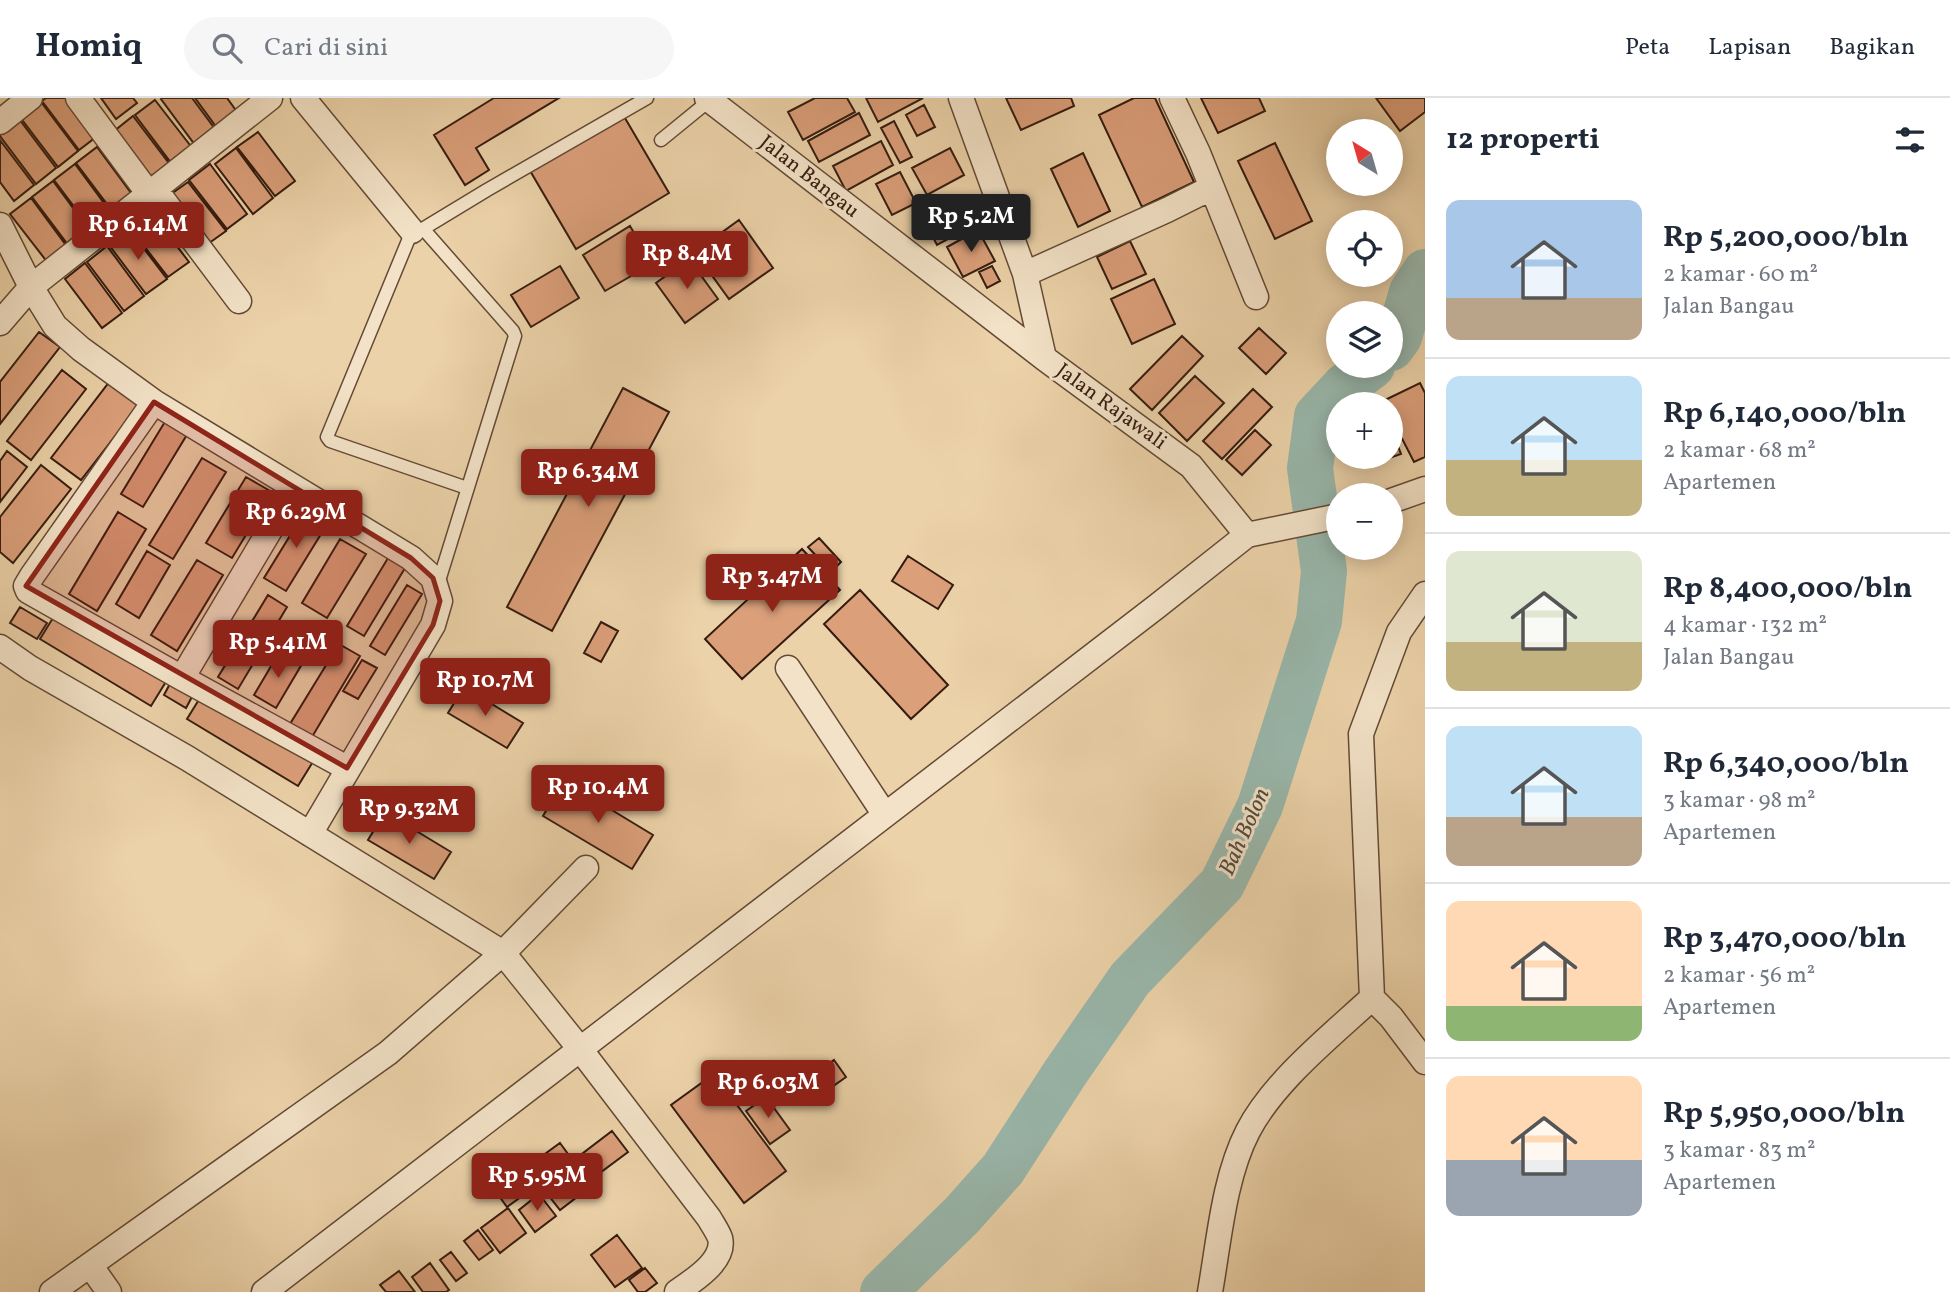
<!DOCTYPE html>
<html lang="id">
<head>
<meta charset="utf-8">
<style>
	body { margin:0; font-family:Vollkorn,serif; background:#f6f6f7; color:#1f2937; height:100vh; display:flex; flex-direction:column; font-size:26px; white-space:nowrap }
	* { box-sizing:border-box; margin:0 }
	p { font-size:23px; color:#747a83 }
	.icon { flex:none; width:38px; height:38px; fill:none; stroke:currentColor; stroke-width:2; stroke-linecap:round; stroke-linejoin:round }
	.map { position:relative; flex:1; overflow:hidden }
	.details { display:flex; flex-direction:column; background:#fff; width:525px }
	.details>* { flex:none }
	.needle { width:46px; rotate:323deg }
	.fabs { position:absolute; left:1326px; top:21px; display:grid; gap:14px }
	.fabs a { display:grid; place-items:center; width:77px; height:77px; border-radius:50%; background:#fff; box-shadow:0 4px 18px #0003; font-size:35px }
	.price { position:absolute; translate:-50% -60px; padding:0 16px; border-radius:7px; background:#8f2418; color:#fff; font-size:23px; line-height:46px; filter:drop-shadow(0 2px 4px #0008) }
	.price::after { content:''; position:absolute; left:50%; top:42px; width:21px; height:16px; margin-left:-10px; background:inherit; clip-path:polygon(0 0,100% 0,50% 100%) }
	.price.on { background:#222; color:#fff }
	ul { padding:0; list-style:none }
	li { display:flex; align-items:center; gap:21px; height:175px; padding:0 21px }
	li+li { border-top:2px solid #e0e1e3 }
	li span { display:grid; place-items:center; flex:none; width:196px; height:140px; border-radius:14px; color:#555 }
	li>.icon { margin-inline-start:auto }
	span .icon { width:84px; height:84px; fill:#fffc; stroke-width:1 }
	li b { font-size:30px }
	h2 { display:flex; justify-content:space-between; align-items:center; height:84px; padding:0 21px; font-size:30px }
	header { display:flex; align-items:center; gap:42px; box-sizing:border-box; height:98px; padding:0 35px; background:#fff; border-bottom:2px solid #e0e1e3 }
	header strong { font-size:33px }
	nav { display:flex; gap:38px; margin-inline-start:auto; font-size:24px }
	.search { width:490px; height:63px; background:#f6f6f7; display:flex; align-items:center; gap:18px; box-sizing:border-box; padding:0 24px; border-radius:38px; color:#747a83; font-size:26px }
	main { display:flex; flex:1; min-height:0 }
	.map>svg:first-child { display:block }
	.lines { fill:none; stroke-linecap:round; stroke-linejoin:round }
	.river { stroke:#99b7ab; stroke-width:46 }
	.building { fill:#db9f7a; stroke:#351c10; stroke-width:2 }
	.service-casing { stroke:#634a36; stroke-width:15 }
	.minor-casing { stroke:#634a36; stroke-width:27 }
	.service { stroke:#f3e2c7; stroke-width:12 }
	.minor { stroke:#f3e2c7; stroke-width:24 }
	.marked { fill:#8f2418; fill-opacity:0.2; stroke:#8f2418; stroke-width:5; stroke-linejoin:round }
	.labels { text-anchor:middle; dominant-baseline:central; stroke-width:6; stroke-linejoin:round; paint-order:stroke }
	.street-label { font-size:21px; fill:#351c10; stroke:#f3e2c7 }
	.water-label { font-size:23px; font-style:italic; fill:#534a3e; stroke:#f3e2c7 }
</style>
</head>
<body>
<header>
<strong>Homiq</strong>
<div class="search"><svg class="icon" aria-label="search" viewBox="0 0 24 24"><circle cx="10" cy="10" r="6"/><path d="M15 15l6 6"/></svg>Cari di sini</div>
<nav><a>Peta</a><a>Lapisan</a><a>Bagikan</a></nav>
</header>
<main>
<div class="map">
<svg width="1425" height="1194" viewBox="0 0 1425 1194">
	<rect width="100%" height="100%" fill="#ecd2a9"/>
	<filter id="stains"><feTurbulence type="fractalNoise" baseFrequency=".00286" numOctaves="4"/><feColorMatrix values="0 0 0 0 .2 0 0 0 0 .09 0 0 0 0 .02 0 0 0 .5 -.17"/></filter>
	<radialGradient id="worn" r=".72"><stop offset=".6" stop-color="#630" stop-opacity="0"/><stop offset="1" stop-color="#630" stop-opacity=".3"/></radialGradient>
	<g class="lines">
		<!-- river -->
		<path class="river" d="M1391,250L1399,239L1412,194L1425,174
			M883,1194L962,1117L1003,1071L1065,975L1130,881L1222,786L1260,708L1319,523L1324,473L1310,370L1317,318L1345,288L1372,268"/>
	</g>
	<!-- building -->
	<path class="building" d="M46,0H73L100,36L79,52L42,3Z
		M101,0H133L137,5L116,21Z
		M162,0H192L218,35L198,51L161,1Z
		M195,0H227L240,18L220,34Z
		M494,0H559L476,50L489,72L465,87L434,37Z
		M815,0H847L855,14L803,42L788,14Z
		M866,0H923L878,24Z
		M1006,0H1071L1074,8L1021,32Z
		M1134,0H1155L1194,84L1142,109L1099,17Z
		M1201,0H1259L1265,13L1218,35Z
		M1376,0H1425V14L1400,33Z
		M155,2L193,51L172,66L135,17Z
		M41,4L78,53L58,69L20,19Z
		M924,7L935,29L917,38L906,17Z
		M622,15L669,95L576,151L529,71Z
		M859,15L870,37L819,64L808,43Z
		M133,18L171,68L150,83L113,34Z
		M19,21L56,70L36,86L0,38V35Z
		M894,23L912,59L900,65L881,30Z
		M258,34L295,83L275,98L237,49Z
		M0,42L34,87L14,103L0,84Z
		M881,43L893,67L846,93L833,68Z
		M1275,45L1312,123L1275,141L1238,63Z
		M97,49L134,99L113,114L76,65Z
		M236,50L273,100L253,116L215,66Z
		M950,50L964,77L927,97L912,70Z
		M1083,55L1110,113L1078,129L1051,71Z
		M75,66L112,116L91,131L54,82Z
		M210,66L247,116L227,131L189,82Z
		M900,74L916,105L892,117L876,86Z
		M53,83L90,133L69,148L32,99Z
		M188,84L226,133L205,148L167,99Z
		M31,100L68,150L48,165L10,116Z
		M943,105L959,135L937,147L921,116Z
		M151,114L189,164L168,179L130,130Z
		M739,122L773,170L729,201L695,154Z
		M630,128L652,166L605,193L583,157Z
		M129,131L167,181L146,196L109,147Z
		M978,132L995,163L963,179L947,149Z
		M1130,143L1146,176L1112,191L1097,159Z
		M107,148L144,198L124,213L87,164Z
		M689,161L718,201L685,225L656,185Z
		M85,165L122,215L102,230L65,181Z
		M560,168L579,200L531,229L511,197Z
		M992,168L1000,183L987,190L979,174Z
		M1154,181L1175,226L1132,246L1111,201Z
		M1259,230L1286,255L1266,276L1239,250Z
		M39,234L60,249L0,326V284Z
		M1182,238L1203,258L1152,312L1130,291Z
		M62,272L86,291L31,362L7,343Z
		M1195,278L1224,305L1187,343L1159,315Z
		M110,283L140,306L81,382L51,360Z
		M1420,285L1425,295V359L1414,364L1391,319V306H1385L1383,303Z
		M623,290L669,314L552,533L507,509Z
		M1253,291L1272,309L1222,361L1203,343Z
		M166,322L188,335L143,409L121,396Z
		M1391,330L1401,356L1378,364L1376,359H1391Z
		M1255,332L1271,347L1242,377L1226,362Z
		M7,353L27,369L0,404V363Z
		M202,360L226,374L173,461L149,447Z
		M41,367L71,391L13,465L0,454V419Z
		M246,379L272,394L232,460L206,445Z
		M307,410L329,423L286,493L264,480Z
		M118,414L146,431L97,513L69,496Z
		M819,440L841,464L831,474L808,449Z
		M340,441L366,456L327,520L302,505Z
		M802,451L840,492L742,581L705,541Z
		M147,453L170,467L139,520L116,506Z
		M908,458L953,487L938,511L892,483Z
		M388,460L405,470L364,538L347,528Z
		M197,462L223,477L177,553L151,537Z
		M407,487L422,496L385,557L370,548Z
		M860,492L948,587L911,621L824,526Z
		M268,497L287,509L238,591L218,579Z
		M20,509L47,525L37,541L10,525Z
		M56,515L167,582L151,608L40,541Z
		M601,524L618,533L601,564L584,555Z
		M339,546L360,558L312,639L290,626Z
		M280,553L302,566L276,610L254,597Z
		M362,562L377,570L358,601L343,593Z
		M172,582L194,595L186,610L164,597Z
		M464,589L523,625L507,650L448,615Z
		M203,595L314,662L298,688L187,621Z
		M564,683L653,737L632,771L543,718Z
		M385,714L451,754L434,781L368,742Z
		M834,962L846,979L815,1001L803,984Z
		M714,976L786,1073L744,1105L671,1007Z
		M766,999L790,1032L770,1046L746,1013Z
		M612,1033L628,1054L585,1086L570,1065Z
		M560,1045L568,1056L542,1076L534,1064Z
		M518,1072L532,1091L507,1109L494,1091Z
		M563,1080L577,1099L560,1112L545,1093Z
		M539,1096L556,1118L535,1134L519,1112Z
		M508,1110L526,1135L500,1155L481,1130Z
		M478,1132L493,1152L479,1162L464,1143Z
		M617,1137L642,1170L615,1189L591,1157Z
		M451,1154L467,1175L456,1183L440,1162Z
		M430,1165L449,1192L446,1194H423L412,1179Z
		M645,1170L657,1185L645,1194H638L629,1182Z
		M399,1173L415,1194H386L380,1187Z"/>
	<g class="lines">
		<!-- service casing -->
		<g class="service-casing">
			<path id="service" d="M661,42L710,2
				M421,132L487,92L647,0
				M438,486L515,238L513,233L426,134L421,132L412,133L327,339L330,343L467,390"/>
		</g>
		<!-- minor casing -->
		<g class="minor-casing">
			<path id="minor" d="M78,0L149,96
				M303,0L412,133
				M707,0L1044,260
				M961,0L1025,176L1044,260L1191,368L1247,437
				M1172,0L1198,55L1256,199
				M0,24L30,0
				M155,91L239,203
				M0,127L31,189L55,228L81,251L154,304L411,460L433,480L440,503L433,527L310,736
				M1025,176L1167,112L1211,90
				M0,225L31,189L270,0
				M154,304L32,478L26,488L28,493L182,580L347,670
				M1391,403L1425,391
				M0,549L30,570L187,660L503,855L580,951L709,1120C713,1127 718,1134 720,1140C726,1163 692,1183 677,1194
				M788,570L885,717
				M182,580L295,390
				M1372,900L1391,919L1425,964
				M90,1167L109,1194
				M52,1194L388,955L503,855L586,770
				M264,1194L1156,509L1247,437L1339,418
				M1210,1194C1219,1143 1224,1079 1248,1033C1274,983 1331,938 1372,900L1361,636L1399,534L1425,496"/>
		</g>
		<!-- service -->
		<use href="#service" class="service"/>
		<!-- minor -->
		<use href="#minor" class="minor"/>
	</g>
	<!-- marked area -->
	<path class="marked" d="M154,304L411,460L433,480L440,503L433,527L347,670L26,488Z"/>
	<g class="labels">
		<!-- street labels -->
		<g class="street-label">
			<text transform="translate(809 79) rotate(38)">Jalan Bangau</text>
			<text transform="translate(1111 309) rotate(36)">Jalan Rajawali</text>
		</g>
		<!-- water labels -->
		<g class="water-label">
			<text transform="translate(1245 734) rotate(-66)">Bah Bolon</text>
		</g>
	</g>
	<rect width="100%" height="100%" filter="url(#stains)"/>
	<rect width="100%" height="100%" fill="url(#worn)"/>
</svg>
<div class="fabs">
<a><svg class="needle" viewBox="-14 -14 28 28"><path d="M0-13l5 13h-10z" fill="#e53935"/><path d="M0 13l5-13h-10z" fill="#747a83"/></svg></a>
<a><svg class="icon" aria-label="locate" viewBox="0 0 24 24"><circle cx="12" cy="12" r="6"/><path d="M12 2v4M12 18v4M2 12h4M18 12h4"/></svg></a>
<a><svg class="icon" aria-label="layers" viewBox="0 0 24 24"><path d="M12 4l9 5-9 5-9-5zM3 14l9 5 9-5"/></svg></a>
<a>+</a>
<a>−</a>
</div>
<b class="price on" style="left:971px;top:156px">Rp 5.2M</b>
<b class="price" style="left:138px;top:164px">Rp 6.14M</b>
<b class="price" style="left:687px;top:193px">Rp 8.4M</b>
<b class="price" style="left:588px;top:411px">Rp 6.34M</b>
<b class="price" style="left:296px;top:452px">Rp 6.29M</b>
<b class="price" style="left:772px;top:516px">Rp 3.47M</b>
<b class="price" style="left:278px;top:582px">Rp 5.41M</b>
<b class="price" style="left:485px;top:620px">Rp 10.7M</b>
<b class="price" style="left:598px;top:727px">Rp 10.4M</b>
<b class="price" style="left:409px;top:748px">Rp 9.32M</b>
<b class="price" style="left:768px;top:1022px">Rp 6.03M</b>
<b class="price" style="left:537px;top:1115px">Rp 5.95M</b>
</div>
<section class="details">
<h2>12 properti<svg class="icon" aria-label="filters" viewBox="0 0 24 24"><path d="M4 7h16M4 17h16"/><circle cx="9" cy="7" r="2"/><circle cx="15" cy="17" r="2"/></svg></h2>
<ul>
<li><span style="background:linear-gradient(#a9c7e8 70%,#b9a48a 0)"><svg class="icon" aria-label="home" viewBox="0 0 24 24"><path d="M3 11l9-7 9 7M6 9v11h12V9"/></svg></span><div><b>Rp 5,200,000/bln</b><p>2 kamar · 60 m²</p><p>Jalan Bangau</p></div></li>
<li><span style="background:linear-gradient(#bfe0f5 60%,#c2b280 0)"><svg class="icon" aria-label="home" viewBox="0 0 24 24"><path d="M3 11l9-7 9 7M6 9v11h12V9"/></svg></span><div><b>Rp 6,140,000/bln</b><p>2 kamar · 68 m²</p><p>Apartemen</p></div></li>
<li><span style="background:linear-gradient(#dfe7d0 65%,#c2b280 0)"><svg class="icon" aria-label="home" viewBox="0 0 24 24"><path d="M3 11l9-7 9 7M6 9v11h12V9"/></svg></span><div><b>Rp 8,400,000/bln</b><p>4 kamar · 132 m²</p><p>Jalan Bangau</p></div></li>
<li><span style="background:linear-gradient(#bfe0f5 65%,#b9a48a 0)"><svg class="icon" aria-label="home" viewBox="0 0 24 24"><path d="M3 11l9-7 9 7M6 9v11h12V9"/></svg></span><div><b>Rp 6,340,000/bln</b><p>3 kamar · 98 m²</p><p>Apartemen</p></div></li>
<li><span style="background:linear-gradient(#ffd9b3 75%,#8fb573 0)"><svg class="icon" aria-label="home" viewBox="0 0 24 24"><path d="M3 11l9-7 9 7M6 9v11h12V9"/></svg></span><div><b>Rp 3,470,000/bln</b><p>2 kamar · 56 m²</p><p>Apartemen</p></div></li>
<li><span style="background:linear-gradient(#ffd9b3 60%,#9aa5b1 0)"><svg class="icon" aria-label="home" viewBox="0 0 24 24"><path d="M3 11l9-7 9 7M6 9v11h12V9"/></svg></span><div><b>Rp 5,950,000/bln</b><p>3 kamar · 83 m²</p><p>Apartemen</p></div></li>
</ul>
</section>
</main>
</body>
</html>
